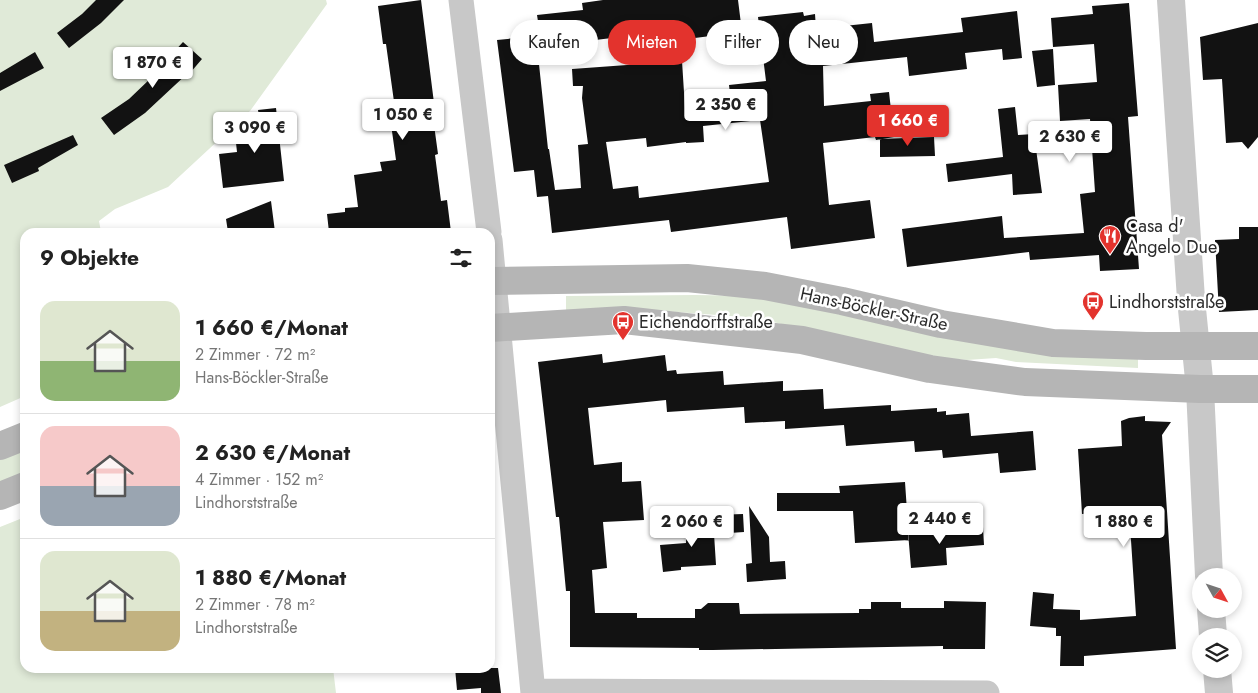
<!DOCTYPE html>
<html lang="de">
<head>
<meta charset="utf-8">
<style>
	body { margin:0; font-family:Jost,sans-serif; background:#f2f2f2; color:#222; height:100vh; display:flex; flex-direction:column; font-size:19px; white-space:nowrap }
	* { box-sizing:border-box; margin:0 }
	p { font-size:16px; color:#767676 }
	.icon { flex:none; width:28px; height:28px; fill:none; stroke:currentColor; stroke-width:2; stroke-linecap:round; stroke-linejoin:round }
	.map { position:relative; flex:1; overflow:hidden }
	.panel { position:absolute; left:20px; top:228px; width:475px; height:445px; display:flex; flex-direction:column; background:#fff; border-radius:15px; box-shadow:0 2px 8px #0003 }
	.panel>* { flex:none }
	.banner { position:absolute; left:510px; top:20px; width:475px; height:45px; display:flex; gap:10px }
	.needle { width:32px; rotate:130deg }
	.controls { position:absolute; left:1192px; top:568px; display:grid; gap:10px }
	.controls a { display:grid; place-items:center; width:50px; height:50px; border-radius:50%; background:#fff; box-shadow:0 2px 8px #0003; font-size:25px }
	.price { position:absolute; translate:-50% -42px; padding:0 11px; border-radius:5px; background:#fff; color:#222; font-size:16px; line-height:32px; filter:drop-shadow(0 1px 2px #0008) }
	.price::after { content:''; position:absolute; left:50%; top:30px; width:15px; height:11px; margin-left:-8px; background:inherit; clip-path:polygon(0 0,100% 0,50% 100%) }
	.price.current { background:#e3332d; color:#fff }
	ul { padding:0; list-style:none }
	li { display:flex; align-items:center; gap:15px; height:125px; padding:0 20px }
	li+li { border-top:1px solid #e0e0e0 }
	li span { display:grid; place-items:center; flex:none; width:140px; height:100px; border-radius:15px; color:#555 }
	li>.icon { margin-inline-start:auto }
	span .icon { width:60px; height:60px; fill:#fffc; stroke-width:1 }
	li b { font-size:21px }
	h2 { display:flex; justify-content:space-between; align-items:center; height:60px; padding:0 20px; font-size:21px }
	.chip { padding:0 18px; border-radius:22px; background:#fff; box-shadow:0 2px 8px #0003; font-size:18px; line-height:45px }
	.chip.current { background:#e3332d; color:#fff }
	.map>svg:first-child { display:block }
	.green { fill:#e0ead8 }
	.building { fill:#121212; fill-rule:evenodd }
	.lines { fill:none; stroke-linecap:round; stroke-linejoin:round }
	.minor { stroke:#c8c8c8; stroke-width:25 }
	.tertiary { stroke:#c8c8c8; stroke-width:28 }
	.secondary { stroke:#b5b5b5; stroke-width:28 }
	.labels { text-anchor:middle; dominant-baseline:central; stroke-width:5; stroke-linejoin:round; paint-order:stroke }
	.poi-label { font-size:18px; fill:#2b2b2b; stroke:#fff; text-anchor:start }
	.street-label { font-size:18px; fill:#2b2b2b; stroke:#fff }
</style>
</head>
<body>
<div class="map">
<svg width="1258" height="693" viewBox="0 0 1258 693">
	<rect width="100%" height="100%" fill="#fff"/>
	<!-- green -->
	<path class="green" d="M0,0H326L327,4L250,111L168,187L115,209L99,221L101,232H25V396L0,407Z
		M695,295L758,296L1138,353V368L1016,362L996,358L967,360L944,358L810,331L757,318L650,310L566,311V296Z
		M25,446V475L0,485V456Z
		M25,517V668H333L336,693H0V527Z"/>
	<!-- building -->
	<path class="building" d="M96,0H124L101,23L69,48L57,33L82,14Z
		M421,0L434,103H431L438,154L435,155L441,201L447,200L451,232H329L327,214L345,212V208L358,207L354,175L382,171L380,162L396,160L390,117L396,116L386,44H383L378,6Z
		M603,0H738L742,32L687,39L686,29L587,41L585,28L540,34L537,15L583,10L582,3Z
		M1129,3L1138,116L1128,117L1139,269L1100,271L1099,255L1030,260L1029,252L907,267L902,229L1002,216L1004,238L1084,233L1080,194L1095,192L1090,119L1060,121L1058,85L1097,82L1094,44L1053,47L1051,18L1093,14L1092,6Z
		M1017,11L1022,58L1003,60L1002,49L965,53L967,69L909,76L907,57L823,66L824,106L871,101L870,94L889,92L894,137L876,140L875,137L823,143L829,205L870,200L875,238L791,249L787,217L671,232L669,220L552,233L548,196L537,197L534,170L514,172L497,40L536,36L548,149H549L555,190L581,188L578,145L588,144L582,98L583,86H573L572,69L682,61L685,108L731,103L729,85L766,81L758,17L803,12L804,16L815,14L816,29L872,23L874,42L963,32L961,18ZM760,120L769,182L639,198L638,186L613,189L606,142L646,138L647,147L686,142V143L704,142L703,126Z
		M1258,23V137L1248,149L1242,142L1226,143L1222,79L1203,80L1200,37Z
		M183,42L202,59L190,73L189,72L145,113L114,135L101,118L129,99L173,57L171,55Z
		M1053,49L1055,85L1037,87L1032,51Z
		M35,52L44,68L0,91V73Z
		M1015,107L1018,135L1034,134L1042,193L1013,195L1012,174L948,182L946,164L1003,157L998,109Z
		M276,108L284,181L223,188L219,154L237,152L235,134L244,132L243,125L251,124L250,117L259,116L258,110Z
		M73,135L78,145L38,168L39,171L12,183L4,165Z
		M934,137L935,156L880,157V139Z
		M271,201L275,232H228L226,219Z
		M1239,227H1258V310L1219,312L1215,240L1239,239Z
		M602,354L603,363L665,355L667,371L676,370L677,374L723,371L724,385L783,381V391L823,389L824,409L891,405V411L937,408V412L946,411V415L969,413L971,436L1033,431L1036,470L1000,473L998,453L943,458L942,450L915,452L914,441L846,446L844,425L785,429V421L745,423L744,407L667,412L666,400L588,408L594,465L622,462V482L641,481L644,520L603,522L607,568L592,570L595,613H637V618H695V609H701L708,603H739L740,614L859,613V609H871V602H901V608H944V601L986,602L985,649H943V646L713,650H699V648L570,647V591H566L559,517H556L538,362Z
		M1145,416V421L1171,422L1162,435L1176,649L1084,656V666H1060L1061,636H1056V628L1030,626L1033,592L1054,594L1053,609L1080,610V620L1136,616L1129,510L1082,514L1078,449L1122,446L1121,421L1129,418Z
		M905,482L909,540L855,543L853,511H777V493H840L839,486Z
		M749,506L769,537L770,562L785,561L786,579L747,582L746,564L752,563Z
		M743,514L744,532L715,534L714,515Z
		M713,518L716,565L681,567V570L663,572L660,545L686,543L687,520Z
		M983,527L984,545L946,548L947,565L911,568L908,532Z
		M455,668H498L501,693H481V688L457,690Z"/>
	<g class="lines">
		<!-- minor -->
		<path class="minor" d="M461,0L489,232
			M490,240L533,693
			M533,691L987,693"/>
		<!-- tertiary -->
		<path class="tertiary" d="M1171,0L1191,299L1200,389L1209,576
			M1211,609L1213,636
			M1217,669L1219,693"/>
		<!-- secondary -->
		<path class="secondary" d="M490,281L687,278L765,286L842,301L941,324L1053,343L1146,346H1258
			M490,328L624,320L802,340L930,369L1025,382L1200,389H1258
			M0,446L25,436
			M0,496L25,486"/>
	</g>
	<!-- icons -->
	<defs>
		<g id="restaurant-pin" transform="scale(1.125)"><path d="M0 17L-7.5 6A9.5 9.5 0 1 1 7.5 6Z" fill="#e3332d" stroke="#fff"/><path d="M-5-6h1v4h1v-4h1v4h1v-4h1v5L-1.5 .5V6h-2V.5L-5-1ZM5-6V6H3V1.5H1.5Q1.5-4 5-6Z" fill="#fff"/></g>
		<g id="bus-pin" transform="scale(1.125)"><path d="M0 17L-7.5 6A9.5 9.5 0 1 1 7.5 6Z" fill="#e3332d" stroke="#fff"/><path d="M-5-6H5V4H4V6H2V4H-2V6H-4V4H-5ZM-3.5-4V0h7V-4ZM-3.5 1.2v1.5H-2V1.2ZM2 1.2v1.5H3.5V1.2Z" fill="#fff"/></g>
	</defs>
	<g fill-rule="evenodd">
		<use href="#restaurant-pin" x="1110" y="236"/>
		<use href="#bus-pin" x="1093" y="302"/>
		<use href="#bus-pin" x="623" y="322"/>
	</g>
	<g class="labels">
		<!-- poi labels -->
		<g class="poi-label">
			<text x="1126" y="226">Casa d'<tspan x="1126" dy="21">Angelo Due</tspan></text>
			<text x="1109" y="302">Lindhorststraße</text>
			<text x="639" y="322">Eichendorffstraße</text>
		</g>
		<!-- street labels -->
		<g class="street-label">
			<text transform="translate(874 309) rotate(12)">Hans-Böckler-Straße</text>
		</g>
	</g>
</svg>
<div class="controls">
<a><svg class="needle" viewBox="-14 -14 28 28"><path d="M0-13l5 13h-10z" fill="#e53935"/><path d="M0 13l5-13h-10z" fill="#767676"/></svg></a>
<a><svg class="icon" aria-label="layers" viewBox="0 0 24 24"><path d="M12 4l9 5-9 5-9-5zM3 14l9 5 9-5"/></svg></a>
</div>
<b class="price" style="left:153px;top:89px">1 870 €</b>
<b class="price" style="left:726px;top:131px">2 350 €</b>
<b class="price" style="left:403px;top:141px">1 050 €</b>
<b class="price current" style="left:908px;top:147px">1 660 €</b>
<b class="price" style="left:255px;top:154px">3 090 €</b>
<b class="price" style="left:1070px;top:163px">2 630 €</b>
<b class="price" style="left:940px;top:545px">2 440 €</b>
<b class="price" style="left:692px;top:548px">2 060 €</b>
<b class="price" style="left:1124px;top:548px">1 880 €</b>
<div class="banner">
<a class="chip">Kaufen</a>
<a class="chip current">Mieten</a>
<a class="chip">Filter</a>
<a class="chip">Neu</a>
</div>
<section class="panel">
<h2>9 Objekte<svg class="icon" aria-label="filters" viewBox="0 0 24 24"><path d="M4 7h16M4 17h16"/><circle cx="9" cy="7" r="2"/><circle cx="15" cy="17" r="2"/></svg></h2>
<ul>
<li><span style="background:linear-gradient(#dfe7d0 60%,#8fb573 0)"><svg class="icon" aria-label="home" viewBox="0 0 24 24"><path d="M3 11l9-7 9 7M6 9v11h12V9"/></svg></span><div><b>1 660 €/Monat</b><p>2 Zimmer · 72 m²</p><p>Hans-Böckler-Straße</p></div></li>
<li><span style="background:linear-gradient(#f6c9c9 60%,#9aa5b1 0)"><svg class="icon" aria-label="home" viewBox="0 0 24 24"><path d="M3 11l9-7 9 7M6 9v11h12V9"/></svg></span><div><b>2 630 €/Monat</b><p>4 Zimmer · 152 m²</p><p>Lindhorststraße</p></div></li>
<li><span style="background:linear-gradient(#dfe7d0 60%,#c2b280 0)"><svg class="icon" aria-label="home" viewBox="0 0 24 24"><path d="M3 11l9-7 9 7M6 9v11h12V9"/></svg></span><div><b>1 880 €/Monat</b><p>2 Zimmer · 78 m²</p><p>Lindhorststraße</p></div></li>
</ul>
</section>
</div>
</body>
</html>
